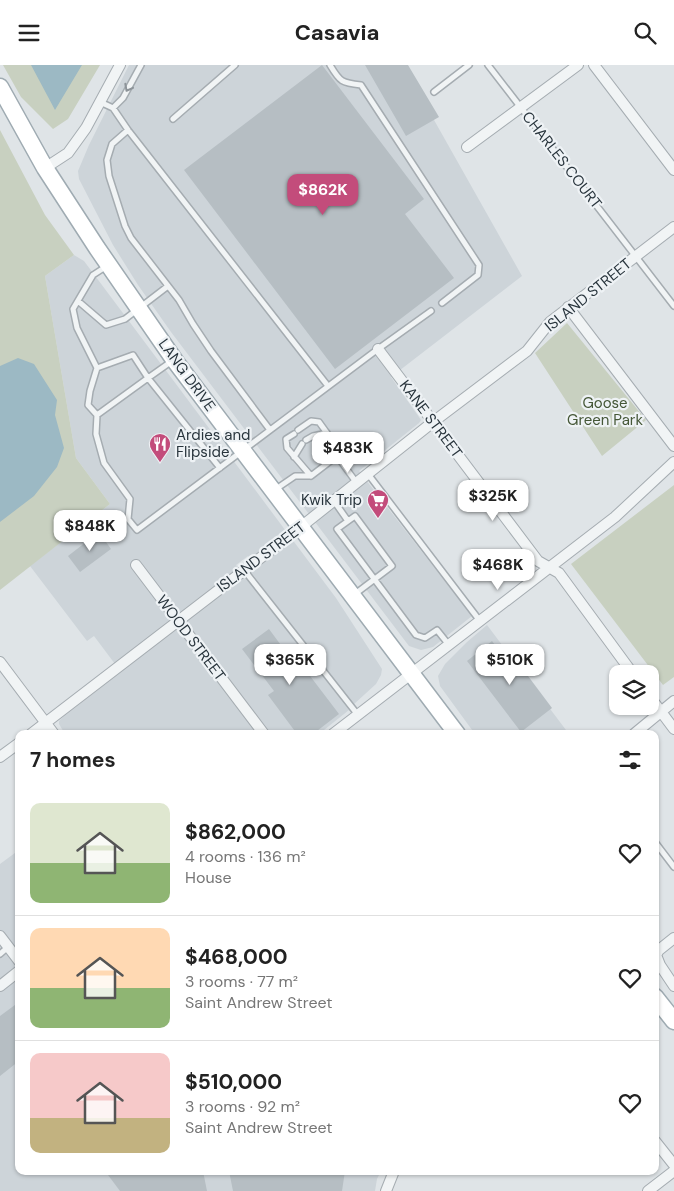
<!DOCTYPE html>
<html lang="en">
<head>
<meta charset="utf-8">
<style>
	body { margin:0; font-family:"DM Sans",sans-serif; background:#f6f6f6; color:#222; height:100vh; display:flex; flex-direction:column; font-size:19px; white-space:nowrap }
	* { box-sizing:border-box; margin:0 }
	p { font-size:16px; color:#767676 }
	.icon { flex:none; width:28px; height:28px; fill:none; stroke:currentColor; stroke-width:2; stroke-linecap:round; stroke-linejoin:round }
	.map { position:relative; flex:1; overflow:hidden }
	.details { position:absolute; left:15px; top:665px; width:644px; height:445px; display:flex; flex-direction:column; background:#fff; border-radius:10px; box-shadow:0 1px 4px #0004 }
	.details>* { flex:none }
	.fabs { position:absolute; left:609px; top:600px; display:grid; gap:10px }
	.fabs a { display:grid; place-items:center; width:50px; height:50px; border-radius:10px; background:#fff; box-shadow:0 1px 4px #0004; font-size:25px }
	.price { position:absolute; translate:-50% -42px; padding:0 11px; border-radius:10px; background:#fff; color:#222; font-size:16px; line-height:32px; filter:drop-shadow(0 1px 2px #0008) }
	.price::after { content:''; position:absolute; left:50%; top:30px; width:15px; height:11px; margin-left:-8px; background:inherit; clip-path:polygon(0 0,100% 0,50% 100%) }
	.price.on { background:#c34c7b; color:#fff }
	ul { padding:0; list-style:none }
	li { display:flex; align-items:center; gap:15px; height:125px; padding:0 15px }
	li+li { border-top:1px solid #e0e0e0 }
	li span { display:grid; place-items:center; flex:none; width:140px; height:100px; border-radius:10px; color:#555 }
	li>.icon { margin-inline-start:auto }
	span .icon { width:60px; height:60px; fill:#fffc; stroke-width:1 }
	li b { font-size:21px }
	h2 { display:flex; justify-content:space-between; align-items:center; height:60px; padding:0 15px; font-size:21px }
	header { display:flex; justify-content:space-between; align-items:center; height:65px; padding:0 15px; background:#fff; font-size:22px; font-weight:700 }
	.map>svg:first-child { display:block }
	.built { fill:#cdd4d9 }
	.green { fill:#c8d0c0 }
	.water { fill:#9cb9c4 }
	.building { fill:#b6bec3 }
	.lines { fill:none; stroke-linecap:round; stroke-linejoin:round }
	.lane-casing { stroke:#a5acb1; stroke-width:8 }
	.street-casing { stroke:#a5acb1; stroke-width:12 }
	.primary-casing { stroke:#9fabb2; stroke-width:19 }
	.lane { stroke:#f1f4f5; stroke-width:5 }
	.street { stroke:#f1f4f5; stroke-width:10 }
	.primary { stroke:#fff; stroke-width:16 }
	.oneway { stroke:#8d9499 }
	.labels { text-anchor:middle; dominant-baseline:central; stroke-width:4.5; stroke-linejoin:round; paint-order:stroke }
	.street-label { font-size:15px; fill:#29353d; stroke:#eef2f5 }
	.park-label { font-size:15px; fill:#455737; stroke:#eef2f5 }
	.poi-label { font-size:15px; fill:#29353d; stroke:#eef2f5; text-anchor:start }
</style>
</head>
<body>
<header><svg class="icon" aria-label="menu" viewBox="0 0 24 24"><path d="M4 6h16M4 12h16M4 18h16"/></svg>Casavia<svg class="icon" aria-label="search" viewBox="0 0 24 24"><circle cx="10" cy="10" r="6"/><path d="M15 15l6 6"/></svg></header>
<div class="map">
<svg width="674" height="1126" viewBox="0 0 674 1126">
	<rect width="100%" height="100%" fill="#dfe4e7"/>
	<!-- built -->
	<path class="built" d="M129,0H403L522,211L391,312L421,355L419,358L359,406L472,551L433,582L421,585L409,581L171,267L138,220L113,180L79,114L78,106L89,80Z
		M74,190L84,196L336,533L382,604L381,610L376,619L353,640L251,507L256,503L248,491L236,500L349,645L319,669H65L59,659V656L63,652L121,607L94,571L87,576L30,501L110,439L76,393L45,211Z
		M487,560L569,669H475L440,621L438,611L445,599L467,577Z
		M19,785V1106H381L377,1114L375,1126H0V799Z"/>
	<!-- green -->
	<path class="green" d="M3,0H100L68,54L53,64L21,32Z
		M0,65L45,150L74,190L45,211L76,393L110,439L0,525Z
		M567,258L646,355L602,391L535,288Z
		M674,420V612L663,620L571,499Z"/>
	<!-- water -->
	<path class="water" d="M31,0H82L55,45Z
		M18,293L34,299L57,335L55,350L64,383L57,402L34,431L0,457V301Z"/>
	<!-- building -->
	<path class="building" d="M322,0L424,134L405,149L454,213L335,304L184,105Z
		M365,0H408L439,52L406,71Z
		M99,467L111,484L80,507L68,491Z
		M269,564L300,606L304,603L339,649L313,669H297L268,630L274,626L242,584Z
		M492,576L504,592L510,587L552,643L521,667L467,596Z
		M19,937V996L0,1011V951Z
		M105,1106H203L207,1126H120Z
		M229,1106H345L342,1126H233Z"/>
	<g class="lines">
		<!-- lane casing -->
		<g class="lane-casing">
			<path id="lane" d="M330,0C340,17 342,18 361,20L479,200L478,210L442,238
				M488,0L674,241
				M434,27L469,0
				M100,37L113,43L128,65L328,321
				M113,43L123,33L141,0
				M173,54L235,0
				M128,65L112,79L107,95L109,111L125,161L131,173L179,235L193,259L211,286L270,365
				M107,201L93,210L73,244L77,263L97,303L133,290L148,313L97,350L96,369L104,398L130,434L128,454L137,465L378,284L431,246
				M78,236L106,260L125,254L168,221
				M172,296L148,313L220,403
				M97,303L90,326L88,340L97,350
				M298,365L311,356L319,357L337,382V391
				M294,369L286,374L287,383L311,411
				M306,375L313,371L327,368
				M294,392L302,379
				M368,409L480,556
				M276,424L295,411H311L337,391L356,417
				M334,436L348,456L337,464L416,570L425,573L437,565L449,580
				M348,456L355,451L392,501L355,529
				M244,505L358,650
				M655,777L674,802
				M0,889L8,882"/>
		</g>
		<!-- street casing -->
		<g class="street-casing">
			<path id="street" d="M594,0L674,105
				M467,82L578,0
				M45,103L68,88L86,63L120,0
				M568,242L674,381
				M378,284L538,496L559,508L633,609
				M136,500L264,669
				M0,597L54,669
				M650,632L674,664
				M31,669L302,461L433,357L527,286L550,257L674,162
				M333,669L615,452L674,397
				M634,669L674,636
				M0,692L19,678
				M0,871L19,896
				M674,873L659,885L656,890L660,900L674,921
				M0,921L19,906
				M655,1076L674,1100
				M386,1126L394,1106
				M648,1126L674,1106"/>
		</g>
		<!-- primary casing -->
		<g class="primary-casing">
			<path id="primary" d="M0,22L45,103L97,183L175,296L457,669
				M655,932L674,956"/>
		</g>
		<!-- lane -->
		<use href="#lane" class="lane"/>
		<!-- street -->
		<use href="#street" class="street"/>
		<!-- primary -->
		<use href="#primary" class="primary"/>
	</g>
	<!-- one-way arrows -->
	<defs><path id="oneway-chevron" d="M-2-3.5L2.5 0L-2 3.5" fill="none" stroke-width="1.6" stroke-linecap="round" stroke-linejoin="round" transform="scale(1.25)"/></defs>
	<use class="oneway" href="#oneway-chevron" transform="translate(128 23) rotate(118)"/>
	<!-- icons -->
	<defs>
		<g id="restaurant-pin" transform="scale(1.125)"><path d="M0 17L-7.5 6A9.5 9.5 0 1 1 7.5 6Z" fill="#c34c7b" stroke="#eef2f5"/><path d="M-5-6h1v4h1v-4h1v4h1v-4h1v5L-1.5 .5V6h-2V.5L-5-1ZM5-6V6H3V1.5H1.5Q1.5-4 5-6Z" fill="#fff"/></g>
		<g id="supermarket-pin" transform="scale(1.125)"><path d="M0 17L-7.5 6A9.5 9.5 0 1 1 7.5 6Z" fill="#c34c7b" stroke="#eef2f5"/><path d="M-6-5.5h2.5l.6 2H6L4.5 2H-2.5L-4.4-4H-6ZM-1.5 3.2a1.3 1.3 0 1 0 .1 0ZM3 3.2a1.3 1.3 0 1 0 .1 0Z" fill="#fff"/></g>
	</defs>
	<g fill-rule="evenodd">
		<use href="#restaurant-pin" x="160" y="379"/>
		<use href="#supermarket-pin" x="378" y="435"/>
	</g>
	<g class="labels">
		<!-- street labels -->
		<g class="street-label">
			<text transform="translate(562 95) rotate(52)">CHARLES COURT</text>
			<text transform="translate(588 230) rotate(-39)">ISLAND STREET</text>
			<text transform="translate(187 310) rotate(54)">LANG DRIVE</text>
			<text transform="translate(431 354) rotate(53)">KANE STREET</text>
			<text transform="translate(261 492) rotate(-37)">ISLAND STREET</text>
			<text transform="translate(191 573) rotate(53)">WOOD STREET</text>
		</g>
		<!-- park labels -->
		<g class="park-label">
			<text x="605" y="338">Goose<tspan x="605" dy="17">Green Park</tspan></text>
		</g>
		<!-- poi labels -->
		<g class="poi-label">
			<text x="176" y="370">Ardies and<tspan x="176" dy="17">Flipside</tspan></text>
			<text x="362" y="435" text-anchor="end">Kwik Trip</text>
		</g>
	</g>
</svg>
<div class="fabs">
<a><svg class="icon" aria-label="layers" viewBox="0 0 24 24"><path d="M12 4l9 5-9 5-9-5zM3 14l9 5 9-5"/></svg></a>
</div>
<b class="price on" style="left:323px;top:151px">$862K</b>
<b class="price" style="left:348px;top:409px">$483K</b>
<b class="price" style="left:493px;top:457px">$325K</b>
<b class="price" style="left:90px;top:487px">$848K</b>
<b class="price" style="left:498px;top:526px">$468K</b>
<b class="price" style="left:290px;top:621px">$365K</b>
<b class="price" style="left:510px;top:621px">$510K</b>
<section class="details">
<h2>7 homes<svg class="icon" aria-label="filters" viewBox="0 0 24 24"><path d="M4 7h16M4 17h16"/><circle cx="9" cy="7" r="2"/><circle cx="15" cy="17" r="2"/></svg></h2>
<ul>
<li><span style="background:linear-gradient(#dfe7d0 60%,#8fb573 0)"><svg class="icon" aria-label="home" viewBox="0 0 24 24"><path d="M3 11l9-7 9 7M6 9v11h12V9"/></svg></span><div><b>$862,000</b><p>4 rooms · 136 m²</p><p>House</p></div><svg class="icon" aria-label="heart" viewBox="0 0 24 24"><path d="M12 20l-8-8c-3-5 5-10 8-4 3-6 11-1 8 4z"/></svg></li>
<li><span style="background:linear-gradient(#ffd9b3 60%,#8fb573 0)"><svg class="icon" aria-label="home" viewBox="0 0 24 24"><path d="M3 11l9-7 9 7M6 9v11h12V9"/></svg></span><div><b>$468,000</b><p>3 rooms · 77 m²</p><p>Saint Andrew Street</p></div><svg class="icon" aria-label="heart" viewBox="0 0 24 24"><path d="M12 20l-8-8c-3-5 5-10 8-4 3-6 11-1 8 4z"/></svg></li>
<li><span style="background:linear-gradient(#f6c9c9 65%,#c2b280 0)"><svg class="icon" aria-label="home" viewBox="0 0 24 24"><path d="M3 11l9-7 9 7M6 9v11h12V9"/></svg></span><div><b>$510,000</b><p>3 rooms · 92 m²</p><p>Saint Andrew Street</p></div><svg class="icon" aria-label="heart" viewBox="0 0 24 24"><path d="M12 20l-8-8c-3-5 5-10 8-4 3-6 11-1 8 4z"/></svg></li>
</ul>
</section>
</div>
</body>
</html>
